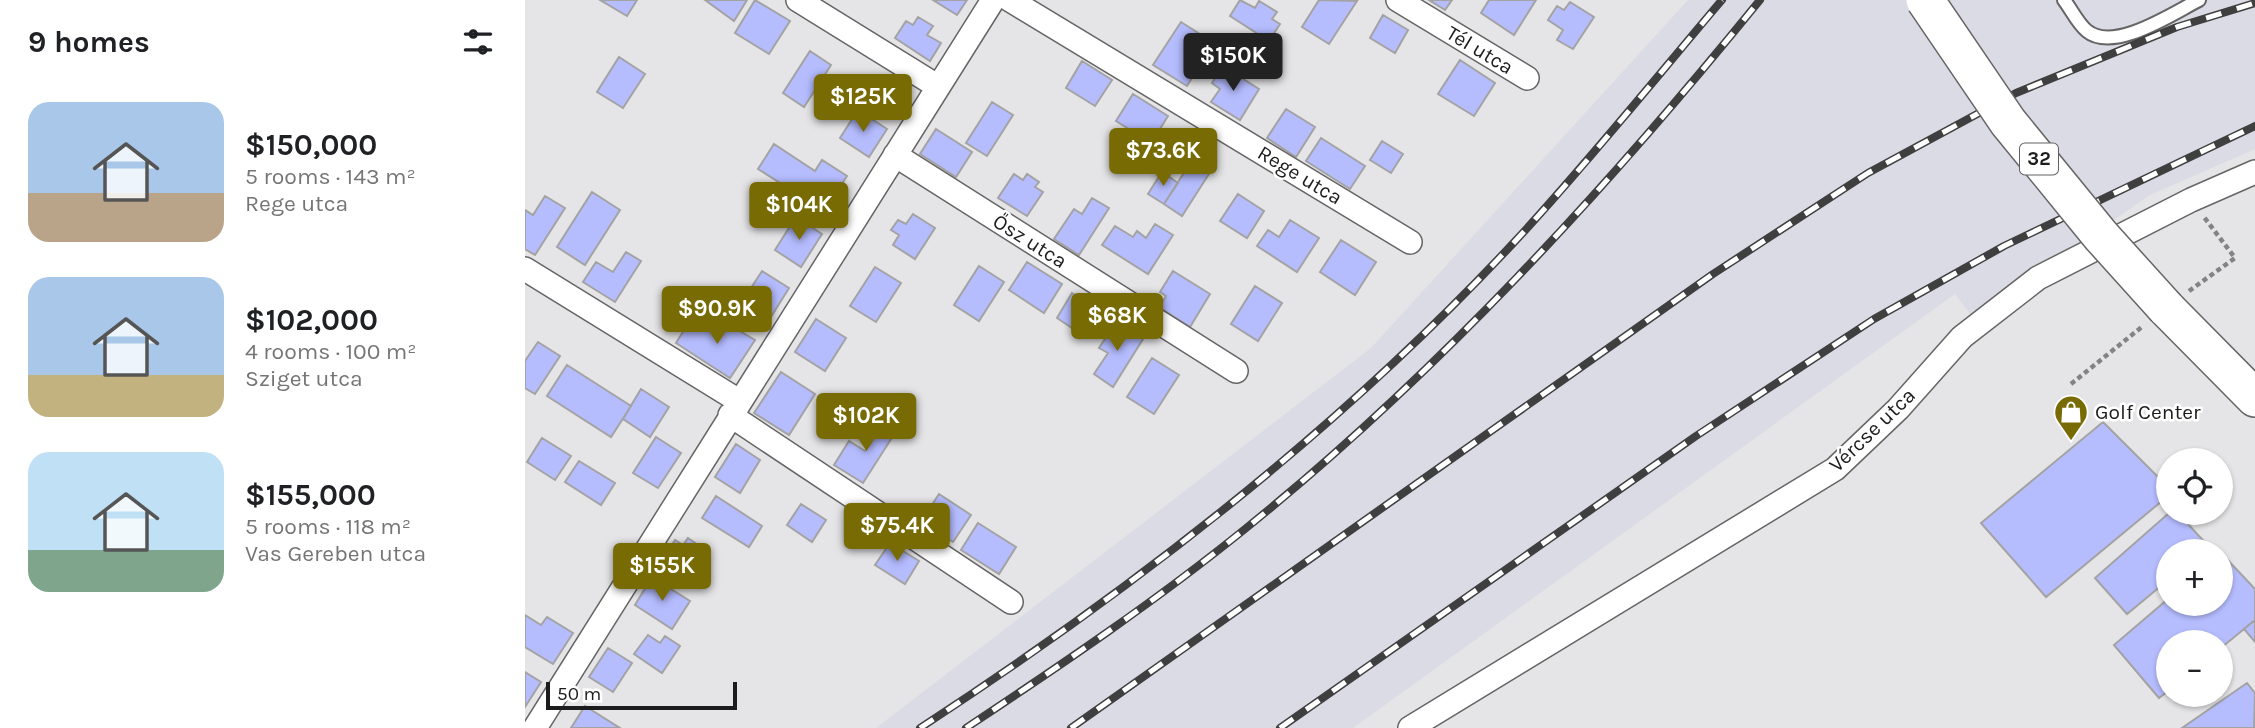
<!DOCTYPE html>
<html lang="en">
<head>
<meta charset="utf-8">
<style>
	body { margin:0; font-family:Karla,sans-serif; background:#f6f6f6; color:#202124; height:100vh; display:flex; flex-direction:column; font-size:26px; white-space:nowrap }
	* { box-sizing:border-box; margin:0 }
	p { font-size:23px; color:#757577 }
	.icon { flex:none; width:38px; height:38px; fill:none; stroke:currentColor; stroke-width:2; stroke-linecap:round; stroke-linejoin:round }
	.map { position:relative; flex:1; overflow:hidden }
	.panel { display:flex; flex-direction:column; background:#fff; width:525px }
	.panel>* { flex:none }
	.controls { position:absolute; left:1631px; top:448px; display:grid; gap:14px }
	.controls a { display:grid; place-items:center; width:77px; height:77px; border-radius:50%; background:#fff; box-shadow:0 2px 5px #0004; font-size:35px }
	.scale { position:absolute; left:21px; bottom:18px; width:191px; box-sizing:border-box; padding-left:7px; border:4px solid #1c1c1c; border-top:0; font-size:19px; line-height:24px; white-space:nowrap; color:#1c1c1c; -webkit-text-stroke:5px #fff; paint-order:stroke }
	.price { position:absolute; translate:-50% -60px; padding:0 16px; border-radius:7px; background:#786b03; color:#fff; font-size:23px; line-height:46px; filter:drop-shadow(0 2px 4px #0008) }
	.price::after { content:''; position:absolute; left:50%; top:42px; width:21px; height:16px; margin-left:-10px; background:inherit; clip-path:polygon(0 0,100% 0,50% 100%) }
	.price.on { background:#222; color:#fff }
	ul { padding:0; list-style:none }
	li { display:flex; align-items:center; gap:21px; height:175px; padding:0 28px }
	li span { display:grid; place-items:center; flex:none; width:196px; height:140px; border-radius:21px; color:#555 }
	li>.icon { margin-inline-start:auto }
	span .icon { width:84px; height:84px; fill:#fffc; stroke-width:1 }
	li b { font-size:30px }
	h2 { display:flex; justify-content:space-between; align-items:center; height:84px; padding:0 28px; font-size:30px }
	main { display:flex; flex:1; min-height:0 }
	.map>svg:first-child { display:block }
	.built { fill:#dadbe4 }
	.building { fill:#b6bdff; stroke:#a3a3a4; stroke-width:2 }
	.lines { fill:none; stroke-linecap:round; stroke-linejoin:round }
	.service-casing { stroke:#656566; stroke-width:16 }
	.minor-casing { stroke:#656566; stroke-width:26 }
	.primary-casing { stroke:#656566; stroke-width:40 }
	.path { stroke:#838384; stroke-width:4.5; stroke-dasharray:5 3.5; stroke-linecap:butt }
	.service { stroke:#fff; stroke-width:12 }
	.minor { stroke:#fff; stroke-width:23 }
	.primary { stroke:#fff; stroke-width:37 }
	.rail-casing { stroke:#3f3f40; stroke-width:8 }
	.rail { stroke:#fff; stroke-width:5; stroke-dasharray:16; stroke-linecap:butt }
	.primary-bridge-casing { stroke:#656566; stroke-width:40; stroke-linecap:butt }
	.primary-bridge { stroke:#fff; stroke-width:37 }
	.labels { text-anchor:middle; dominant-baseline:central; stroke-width:5; stroke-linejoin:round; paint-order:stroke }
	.shield { fill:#fff; stroke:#606060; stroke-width:2 }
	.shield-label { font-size:19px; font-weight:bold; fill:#1c1c1c }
	.street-label { font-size:21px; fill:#1c1c1c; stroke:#fff }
	.poi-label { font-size:21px; fill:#1c1c1c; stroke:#fff; text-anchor:start }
</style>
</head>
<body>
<main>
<section class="panel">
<h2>9 homes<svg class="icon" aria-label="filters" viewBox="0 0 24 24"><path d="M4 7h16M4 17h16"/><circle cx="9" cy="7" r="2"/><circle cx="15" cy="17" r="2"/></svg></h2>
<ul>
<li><span style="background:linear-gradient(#a9c7e8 65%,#b9a48a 0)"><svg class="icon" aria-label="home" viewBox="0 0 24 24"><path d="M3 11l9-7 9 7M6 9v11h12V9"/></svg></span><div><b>$150,000</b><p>5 rooms · 143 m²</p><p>Rege utca</p></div></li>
<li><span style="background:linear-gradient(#a9c7e8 70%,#c2b280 0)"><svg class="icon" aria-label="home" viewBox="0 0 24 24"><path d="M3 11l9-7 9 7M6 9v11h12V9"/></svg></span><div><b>$102,000</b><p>4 rooms · 100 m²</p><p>Sziget utca</p></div></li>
<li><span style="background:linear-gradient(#bfe0f5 70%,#7fa58c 0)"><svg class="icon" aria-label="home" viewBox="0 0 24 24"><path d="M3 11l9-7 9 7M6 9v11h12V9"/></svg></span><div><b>$155,000</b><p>5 rooms · 118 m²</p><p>Vas Gereben utca</p></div></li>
</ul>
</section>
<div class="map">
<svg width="1730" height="728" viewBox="0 0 1730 728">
	<rect width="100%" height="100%" fill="#e5e5e7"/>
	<!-- built -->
	<path class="built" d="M1163,0H1730V149L1625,195L1519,268L1451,322L1430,294L828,728H351L846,348Z"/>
	<!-- building -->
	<path class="building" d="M75,0H112L102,16Z
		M180,0H222L209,21Z
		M230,0L265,21L244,54L210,33Z
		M408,0H442L432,15Z
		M715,0L730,8L734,1L752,12L747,19L755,24L744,41L705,16Z
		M794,0L832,1L804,44L777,27Z
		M904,0H927L920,10Z
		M964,0H1011L989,35L956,13Z
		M1045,2L1069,17L1048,49L1032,40L1038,30L1023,20L1032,6L1039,10Z
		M858,15L883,30L870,53L845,38Z
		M393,17L408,26L402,35L416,43L405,61L370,38L381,21L388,25Z
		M656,22L689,43L662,86L628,65Z
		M285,51L306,65L279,107L258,93Z
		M94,57L120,74L98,108L72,92Z
		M935,60L970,83L949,116L913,94Z
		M557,61L587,80L570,106L541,88Z
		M698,66L734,89L715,120L686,102L695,89L687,83Z
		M608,94L643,116L626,143L591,121Z
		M467,102L488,115L462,156L441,143Z
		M761,109L790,127L771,157L742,138Z
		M333,110L362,129L344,157L315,138Z
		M411,129L447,152L431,177L395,154Z
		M796,138L840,166L825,189L781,161Z
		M857,141L878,154L866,173L845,160Z
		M249,144L290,171L297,160L322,176L299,211L233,169Z
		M671,154L689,166L657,216L639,204Z
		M637,172L653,183L639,204L623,194Z
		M489,174L498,180L502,174L514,182L510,187L518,192L502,216L473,198Z
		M67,192L95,210L60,265L32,247Z
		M713,194L739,211L722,238L695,221Z
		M20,196L40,208L10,255L0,249V210L8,215Z
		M567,198L584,208L554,255L529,239L549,209L557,214Z
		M388,214L410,228L390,259L368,245L374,235L366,230L373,220L381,224Z
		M271,217L297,234L276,267L250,250Z
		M765,220L794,238L772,272L732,246L743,230L754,237Z
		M630,224L648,235L623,274L577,245L590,226L608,237L612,231L621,238Z
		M816,240L851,262L830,295L795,272Z
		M101,252L116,261L90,302L58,282L71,262L88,272Z
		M502,262L537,284L519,313L484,290Z
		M454,266L479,282L454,321L429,305Z
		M350,267L376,283L351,322L325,306Z
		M237,271L264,288L244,320L217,302Z
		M648,271L685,294L665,327L634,307L641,296L635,292Z
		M730,286L757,303L733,341L706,324Z
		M547,293L575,310L559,336L532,318Z
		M166,319L194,337L203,324L230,340L205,378L151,343Z
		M291,319L321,338L300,371L270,352Z
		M591,322L618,339L588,387L569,374L583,353L574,348Z
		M13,342L35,356L10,394L0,388V361Z
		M627,358L654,375L629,414L602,397Z
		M42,365L106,406L86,437L22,396Z
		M256,372L290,394L264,435L229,413Z
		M116,389L144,407L125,437L98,419Z
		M362,417L375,425L338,483L309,465L324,441L340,451Z
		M1578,422L1643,487V496L1521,597L1456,523Z
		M131,437L156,453L133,488L108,473Z
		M17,438L46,456L30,480L2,462Z
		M211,444L235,460L215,493L190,477Z
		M54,461L90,483L76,505L40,482Z
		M414,494L446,515L428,542L396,522Z
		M191,496L237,526L224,547L177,518Z
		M276,504L301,520L287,542L262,525Z
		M1644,513H1653L1684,547L1679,551H1643V580L1602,614L1570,578Z
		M453,523L491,547L474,574L436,550Z
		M163,538L176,547L172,554L178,558L161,584L133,567L150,540L158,545Z
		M365,543L394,561L380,584L350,565Z
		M1697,554L1730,589V620L1696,648V642H1643V691L1634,698L1589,645L1643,599V604H1696Z
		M127,577L165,601L147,629L110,605Z
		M0,615L16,625L22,617L48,633L28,664L0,647Z
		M1730,620V642L1719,629Z
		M123,635L135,643L140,636L155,646L137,673L109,654Z
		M83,648L107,663L88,692L64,677Z
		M0,672L16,682L0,707Z
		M1722,683L1730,693L1729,728H1657Z
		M60,706L95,728H46Z"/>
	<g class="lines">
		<!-- service casing -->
		<g class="service-casing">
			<path id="service" d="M1539,0C1546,9 1553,24 1562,31C1589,53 1648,13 1674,0"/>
		</g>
		<!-- minor casing -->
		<g class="minor-casing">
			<path id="minor" d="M273,0L412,86
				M485,0L885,242
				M873,0L1002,78
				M370,155L711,371
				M0,269L214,401
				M205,415L486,602
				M10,728L468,0
				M885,728L1310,469L1373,409L1437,337L1513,278L1666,200L1730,172"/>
		</g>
		<!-- primary casing -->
		<g class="primary-casing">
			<path id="primary" d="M1641,308L1730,398"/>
		</g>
		<!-- path -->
		<path class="path" d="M1664,291L1710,258L1679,217
			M1546,384L1618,326"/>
		<!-- service -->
		<use href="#service" class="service"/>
		<!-- minor -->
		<use href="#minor" class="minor"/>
		<!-- primary -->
		<use href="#primary" class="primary"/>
		<!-- rail casing -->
		<g class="rail-casing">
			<path id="rail" d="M395,728C610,588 819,426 994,237C1064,161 1130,79 1197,0
				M441,728C536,665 631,601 720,529C912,374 1080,191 1235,0
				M546,728L1188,274L1343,173L1491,93L1652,27L1730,3
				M755,728L1171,436L1349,319L1479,246L1730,126"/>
		</g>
		<!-- rail -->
		<use href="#rail" class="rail"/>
		<!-- primary-bridge casing -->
		<g class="primary-bridge-casing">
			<path id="primary-bridge" d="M1400,0L1483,122L1576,236L1641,308"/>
		</g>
		<!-- primary-bridge -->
		<use href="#primary-bridge" class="primary-bridge"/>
	</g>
	<!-- icons -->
	<defs>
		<g id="shop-pin" transform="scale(1.75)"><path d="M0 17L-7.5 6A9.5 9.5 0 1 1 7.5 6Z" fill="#786b03" stroke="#fff"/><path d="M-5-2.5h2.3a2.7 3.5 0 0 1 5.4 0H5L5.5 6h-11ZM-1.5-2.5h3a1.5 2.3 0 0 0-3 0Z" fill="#fff"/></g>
	</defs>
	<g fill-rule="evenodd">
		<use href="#shop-pin" x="1546" y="412"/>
	</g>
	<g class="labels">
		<!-- shield labels -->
		<rect class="shield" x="1495" y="143.5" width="38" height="31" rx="5"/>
		<g class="shield-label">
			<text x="1514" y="159">32</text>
		</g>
		<!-- street labels -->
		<g class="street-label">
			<text transform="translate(955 50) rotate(31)">Tél utca</text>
			<text transform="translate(775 175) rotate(31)">Rege utca</text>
			<text transform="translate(505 241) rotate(32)">Ősz utca</text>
			<text transform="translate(1347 430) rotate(-44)">Vércse utca</text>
		</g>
		<!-- poi labels -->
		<g class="poi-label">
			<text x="1570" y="412">Golf Center</text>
		</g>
	</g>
</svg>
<div class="controls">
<a><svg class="icon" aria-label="locate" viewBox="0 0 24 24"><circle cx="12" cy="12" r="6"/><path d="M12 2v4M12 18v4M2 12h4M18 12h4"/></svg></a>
<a>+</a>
<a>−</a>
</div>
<div class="scale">50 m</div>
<b class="price on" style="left:708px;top:93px">$150K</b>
<b class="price" style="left:338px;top:134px">$125K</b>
<b class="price" style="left:638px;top:188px">$73.6K</b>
<b class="price" style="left:274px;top:242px">$104K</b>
<b class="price" style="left:192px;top:346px">$90.9K</b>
<b class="price" style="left:592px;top:353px">$68K</b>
<b class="price" style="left:341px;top:453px">$102K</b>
<b class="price" style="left:372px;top:563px">$75.4K</b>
<b class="price" style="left:137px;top:603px">$155K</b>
</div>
</main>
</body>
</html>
